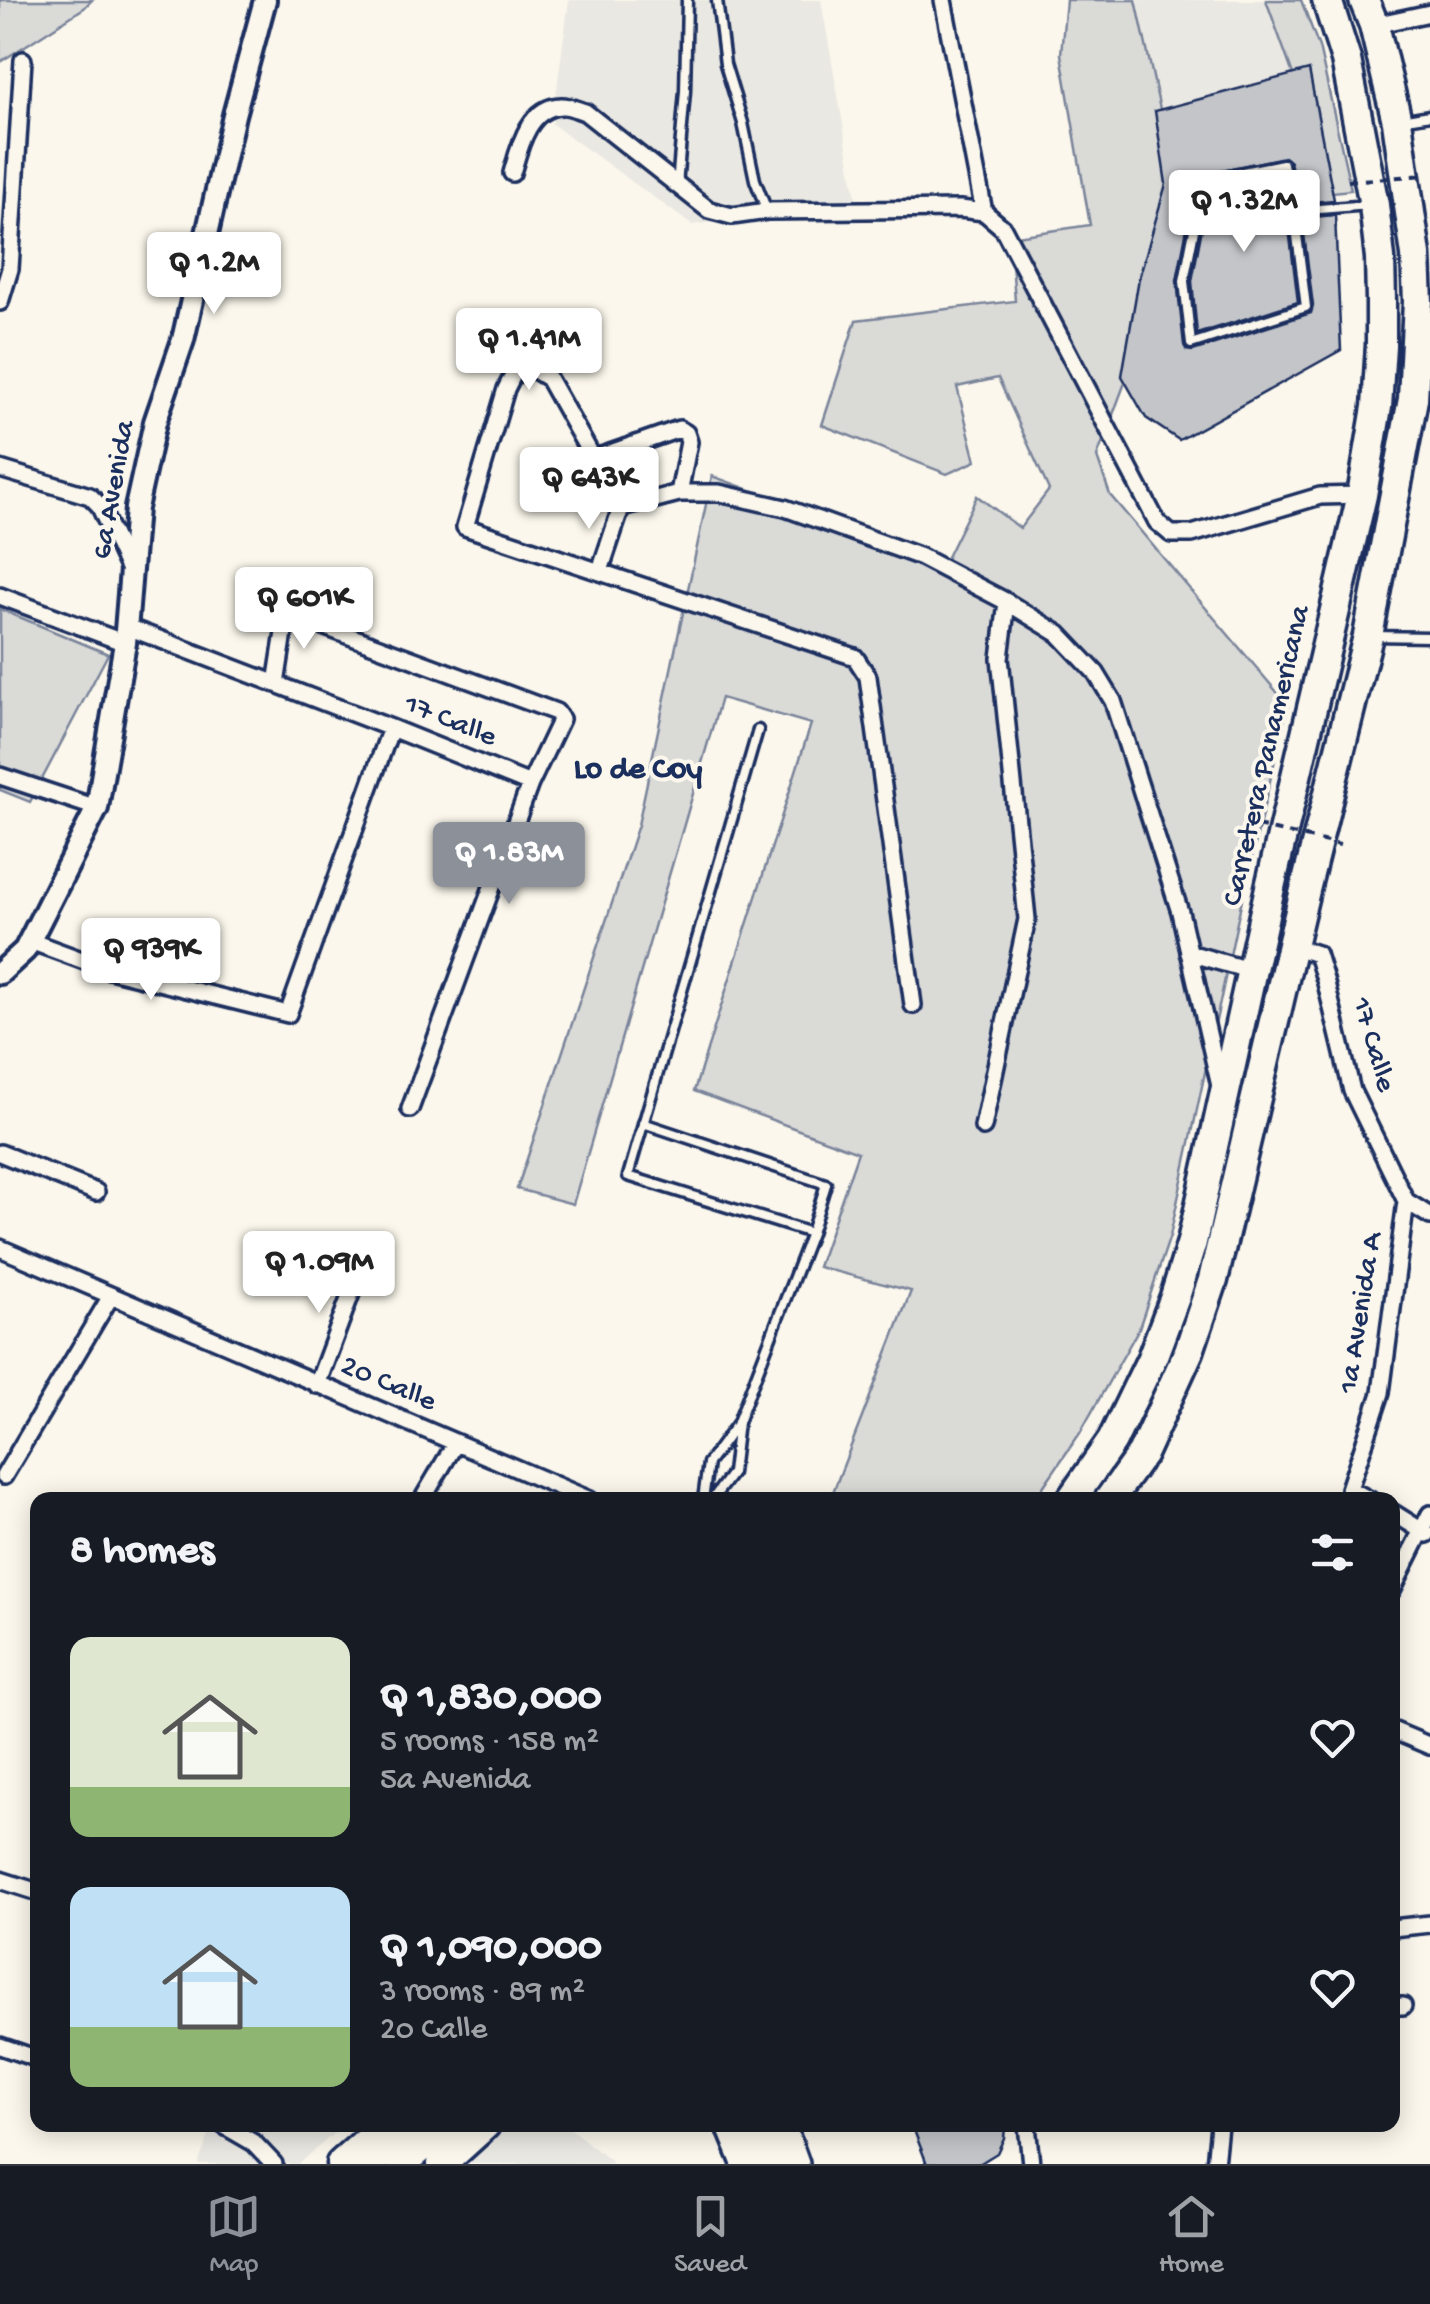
<!DOCTYPE html>
<html lang="en">
<head>
<meta charset="utf-8">
<style>
	body { margin:0; font-family:"Gochi Hand",sans-serif; background:#242831; color:#f1f3f6; height:100vh; display:flex; flex-direction:column; font-size:38px; white-space:nowrap }
	* { box-sizing:border-box; margin:0 }
	p { font-size:32px; color:#9ea1a6 }
	.icon { flex:none; width:55px; height:55px; fill:none; stroke:currentColor; stroke-width:2; stroke-linecap:round; stroke-linejoin:round }
	.map { position:relative; flex:1; overflow:hidden }
	.side { position:absolute; left:30px; top:1492px; width:1370px; height:640px; display:flex; flex-direction:column; background:#171b24; border-radius:20px; box-shadow:0 5px 25px #0003 }
	.side>* { flex:none }
	.price { position:absolute; translate:-50% -85px; padding:0 22px; border-radius:10px; background:#fff; color:#222; font-size:32px; line-height:65px; filter:drop-shadow(0 2px 5px #0008) }
	.price::after { content:''; position:absolute; left:50%; top:60px; width:30px; height:22px; margin-left:-15px; background:inherit; clip-path:polygon(0 0,100% 0,50% 100%) }
	.price.on { background:#8c9099; color:#fff }
	ul { padding:0; list-style:none }
	li { display:flex; align-items:center; gap:30px; height:250px; padding:0 40px }
	li span { display:grid; place-items:center; flex:none; width:280px; height:200px; border-radius:20px; color:#555 }
	li>.icon { margin-inline-start:auto }
	span .icon { width:120px; height:120px; fill:#fffc; stroke-width:1 }
	li b { font-size:42px }
	h2 { display:flex; justify-content:space-between; align-items:center; height:120px; padding:0 40px; font-size:42px }
	.dock { display:flex; justify-content:space-around; align-items:center; height:140px; border-top:2px solid #363941; background:#171b24; font-size:28px; color:#9ea1a6 }
	.dock a { display:grid; justify-items:center; gap:5px }
	.dock .on { color:#8c9099 }
	.map>svg:first-child { display:block }
	.built { fill:#eae8e2 }
	.green { fill:#dadad7; stroke:#7a849a; stroke-width:2.5 }
	.building { fill:#c3c5c9; stroke:#1b2f5e; stroke-width:2.5 }
	.lines { fill:none; stroke-linecap:round; stroke-linejoin:round }
	.service-casing { stroke:#1b2f5e; stroke-width:15 }
	.minor-casing { stroke:#1b2f5e; stroke-width:22 }
	.tertiary-casing { stroke:#1b2f5e; stroke-width:28 }
	.primary-casing { stroke:#1b2f5e; stroke-width:32 }
	.trunk-casing { stroke:#1b2f5e; stroke-width:35 }
	.path { stroke:#1b2f5e; stroke-width:4; stroke-dasharray:8 8; stroke-linecap:butt }
	.service { stroke:#fbf7ec; stroke-width:8 }
	.minor { stroke:#fbf7ec; stroke-width:15 }
	.tertiary { stroke:#fbf7ec; stroke-width:20 }
	.primary { stroke:#fbf7ec; stroke-width:25 }
	.trunk { stroke:#fbf7ec; stroke-width:28 }
	.path-bridge { stroke:#1b2f5e; stroke-width:4; stroke-dasharray:8 8; stroke-linecap:butt }
	.labels { text-anchor:middle; dominant-baseline:central; stroke-width:8; stroke-linejoin:round; paint-order:stroke }
	.street-label { font-size:30px; fill:#1b2f5e; stroke:#fbf7ec }
	.neighbourhood-label { font-size:32px; font-weight:bold; fill:#1b2f5e; stroke:#fbf7ec }
</style>
</head>
<body>
<div class="map">
<svg width="1430" height="2164" viewBox="0 0 1430 2164">
	<rect width="100%" height="100%" fill="#fbf7ec"/>
	<filter id="ink" filterUnits="userSpaceOnUse"><feTurbulence type="fractalNoise" baseFrequency=".01" numOctaves="2"/><feDisplacementMap in="SourceGraphic" scale="20" xChannelSelector="R" yChannelSelector="G"/><feConvolveMatrix kernelMatrix="1 2 1 2 8 2 1 2 1" color-interpolation-filters="sRGB"/></filter>
	<g filter="url(#ink)">
		<!-- built -->
		<path class="built" d="M569,0H821L857,203L692,225L552,124Z
			M1136,0H1266L1307,113L1169,152Z
			M213,2125H344L298,2164H198Z
			M507,2125H566L614,2164H462Z"/>
		<!-- green -->
		<path class="green" d="M0,0H92L84,8L0,62Z
			M1066,0H1136L1185,223L1097,457L1110,495L1288,705L1242,899L1170,1236L1139,1328L1080,1433L1034,1500H830L911,1291L818,1267L858,1152L694,1091L811,724L721,698L573,1204L517,1189L638,825L712,476L945,561L977,496L1020,528L1049,490L998,378L957,387L976,461L947,474L822,425L856,320L1015,301L1010,237L1090,225L1061,54Z
			M1266,0H1301L1319,47L1351,190L1324,193L1307,113Z
			M0,609L108,654L30,802L0,790Z"/>
		<!-- building -->
		<path class="building" d="M1309,70L1334,200L1300,203L1290,162L1284,157L1208,173L1190,213L1177,280L1184,345L1186,350L1193,351L1311,313L1313,306L1302,218L1335,215L1341,350L1179,440L1146,418L1122,376L1139,278L1166,184L1155,111Z
			M1277,173L1287,212L1298,302L1197,334L1192,281L1204,217L1218,185Z
			M912,2125L1005,2128L1004,2138L997,2153L979,2164H927Z"/>
		<g class="lines">
			<!-- service casing -->
			<g class="service-casing">
				<path id="service" d="M717,0L725,64L743,123L755,180L767,211
					M1401,120L1430,115
					M1283,164L1294,211L1306,307L1191,344L1184,281L1197,215L1213,178Z
					M677,186L685,91L687,0
					M1294,211L1369,205
					M1373,636L1430,637
					M758,730L628,1176L811,1233
					M643,1123L826,1184L811,1233L738,1422L732,1473L712,1500
					M703,1500L708,1463L737,1424"/>
			</g>
			<!-- minor casing -->
			<g class="minor-casing">
				<path id="minor" d="M943,0L984,212
					M1374,25L1430,13
					M512,173C519,149 528,107 561,106C568,105 578,110 585,112L709,210L732,216L767,211L960,209L984,212L1003,228L1157,522L1171,534H1192L1320,496L1362,495
					M0,302L10,269L23,60
					M593,459L679,429L686,433L689,442L679,493
					M0,469L90,496L99,505L129,570
					M621,508L679,493H719L785,508L921,557L1007,602L1059,634L1096,673L1113,701L1180,912L1220,1086
					M600,571L621,508L548,378L530,367L515,371L506,389L465,527L855,657L868,677L913,1005
					M0,596L125,643
					M125,626L391,728L530,784
					M276,684L287,613L556,712L561,719L530,784L410,1109
					M0,776L97,808
					M30,941L106,969L288,1014L391,728
					M1292,946L1317,954L1326,983L1352,1091L1406,1201L1430,1216
					M1189,953L1252,971
					M983,1127L1027,919L1000,658L1007,602
					M0,1153L96,1192
					M0,1248L590,1500
					M317,1385L362,1264
					M4,1476L111,1296
					M422,1500L455,1444
					M1370,1500L1349,1489L1381,1393L1406,1201
					M1392,1512L1427,1534
					M1392,1590L1430,1514
					M1392,1730L1430,1746
					M0,1880L38,1892
					M1392,1928L1430,1924
					M1392,2006H1403
					M0,2046L38,2059
					M223,2125L254,2143L274,2164
					M1027,2125L1031,2164
					M1215,2164L1219,2125"/>
			</g>
			<!-- tertiary casing -->
			<g class="tertiary-casing">
				<path id="tertiary" d="M0,973L25,950L97,808L125,643L136,508L155,422L183,340L234,115L265,0"/>
			</g>
			<!-- primary casing -->
			<g class="primary-casing">
				<path id="primary" d="M757,2125L772,2164
					M782,2125L796,2164"/>
			</g>
			<!-- trunk casing -->
			<g class="trunk-casing">
				<path id="trunk" d="M1071,1500L1112,1441L1152,1358L1175,1297L1192,1242L1271,883L1362,495L1377,407L1381,345V301L1380,258L1374,205L1346,60L1327,0
					M1109,1500L1142,1454L1189,1351L1213,1280L1305,890L1368,636L1413,399L1418,302L1416,255L1397,121L1374,25L1364,0
					M731,2125L747,2164
					M341,2164L385,2125
					M370,2164L417,2125
					M402,2164L448,2125
					M442,2164L485,2125"/>
			</g>
			<!-- path -->
			<path class="path" d="M1253,846L1257,826"/>
			<!-- service -->
			<use href="#service" class="service"/>
			<!-- minor -->
			<use href="#minor" class="minor"/>
			<!-- tertiary -->
			<use href="#tertiary" class="tertiary"/>
			<!-- primary -->
			<use href="#primary" class="primary"/>
			<!-- trunk -->
			<use href="#trunk" class="trunk"/>
			<!-- path-bridge -->
			<path class="path-bridge" d="M1348,181L1425,175
				M1257,826L1340,845"/>
		</g>
	</g>
	<g class="labels">
		<!-- street labels -->
		<g class="street-label">
			<text transform="translate(115 490) rotate(-80)">6a Avenida</text>
			<text transform="translate(450 722) rotate(22)">17 Calle</text>
			<text transform="translate(1268 756) rotate(-77)">Carretera Panamericana</text>
			<text transform="translate(1372 1045) rotate(74)">17 Calle</text>
			<text transform="translate(1362 1313) rotate(-81)">1a Avenida A</text>
			<text transform="translate(388 1385) rotate(23)">20 Calle</text>
		</g>
		<!-- neighbourhood labels -->
		<g class="neighbourhood-label">
			<text x="638" y="771">Lo de Coy</text>
		</g>
	</g>
</svg>
<b class="price" style="left:1244px;top:255px">Q 1.32M</b>
<b class="price" style="left:214px;top:317px">Q 1.2M</b>
<b class="price" style="left:529px;top:393px">Q 1.41M</b>
<b class="price" style="left:589px;top:532px">Q 643K</b>
<b class="price" style="left:304px;top:652px">Q 601K</b>
<b class="price on" style="left:509px;top:907px">Q 1.83M</b>
<b class="price" style="left:151px;top:1003px">Q 939K</b>
<b class="price" style="left:319px;top:1316px">Q 1.09M</b>
<section class="side">
<h2>8 homes<svg class="icon" aria-label="filters" viewBox="0 0 24 24"><path d="M4 7h16M4 17h16"/><circle cx="9" cy="7" r="2"/><circle cx="15" cy="17" r="2"/></svg></h2>
<ul>
<li><span style="background:linear-gradient(#dfe7d0 75%,#8fb573 0)"><svg class="icon" aria-label="home" viewBox="0 0 24 24"><path d="M3 11l9-7 9 7M6 9v11h12V9"/></svg></span><div><b>Q 1,830,000</b><p>5 rooms · 158 m²</p><p>5a Avenida</p></div><svg class="icon" aria-label="heart" viewBox="0 0 24 24"><path d="M12 20l-8-8c-3-5 5-10 8-4 3-6 11-1 8 4z"/></svg></li>
<li><span style="background:linear-gradient(#bfe0f5 70%,#8fb573 0)"><svg class="icon" aria-label="home" viewBox="0 0 24 24"><path d="M3 11l9-7 9 7M6 9v11h12V9"/></svg></span><div><b>Q 1,090,000</b><p>3 rooms · 89 m²</p><p>20 Calle</p></div><svg class="icon" aria-label="heart" viewBox="0 0 24 24"><path d="M12 20l-8-8c-3-5 5-10 8-4 3-6 11-1 8 4z"/></svg></li>
</ul>
</section>
</div>
<nav class="dock">
<a class="on"><svg class="icon" aria-label="map" viewBox="0 0 24 24"><path d="M3 6l6-2 6 2 6-2v14l-6 2-6-2-6 2zM9 4v14M15 6v14"/></svg>Map</a>
<a><svg class="icon" aria-label="saved" viewBox="0 0 24 24"><path d="M7 4h10v16l-5-4-5 4z"/></svg>Saved</a>
<a><svg class="icon" aria-label="home" viewBox="0 0 24 24"><path d="M3 11l9-7 9 7M6 9v11h12V9"/></svg>Home</a>
</nav>
</body>
</html>
